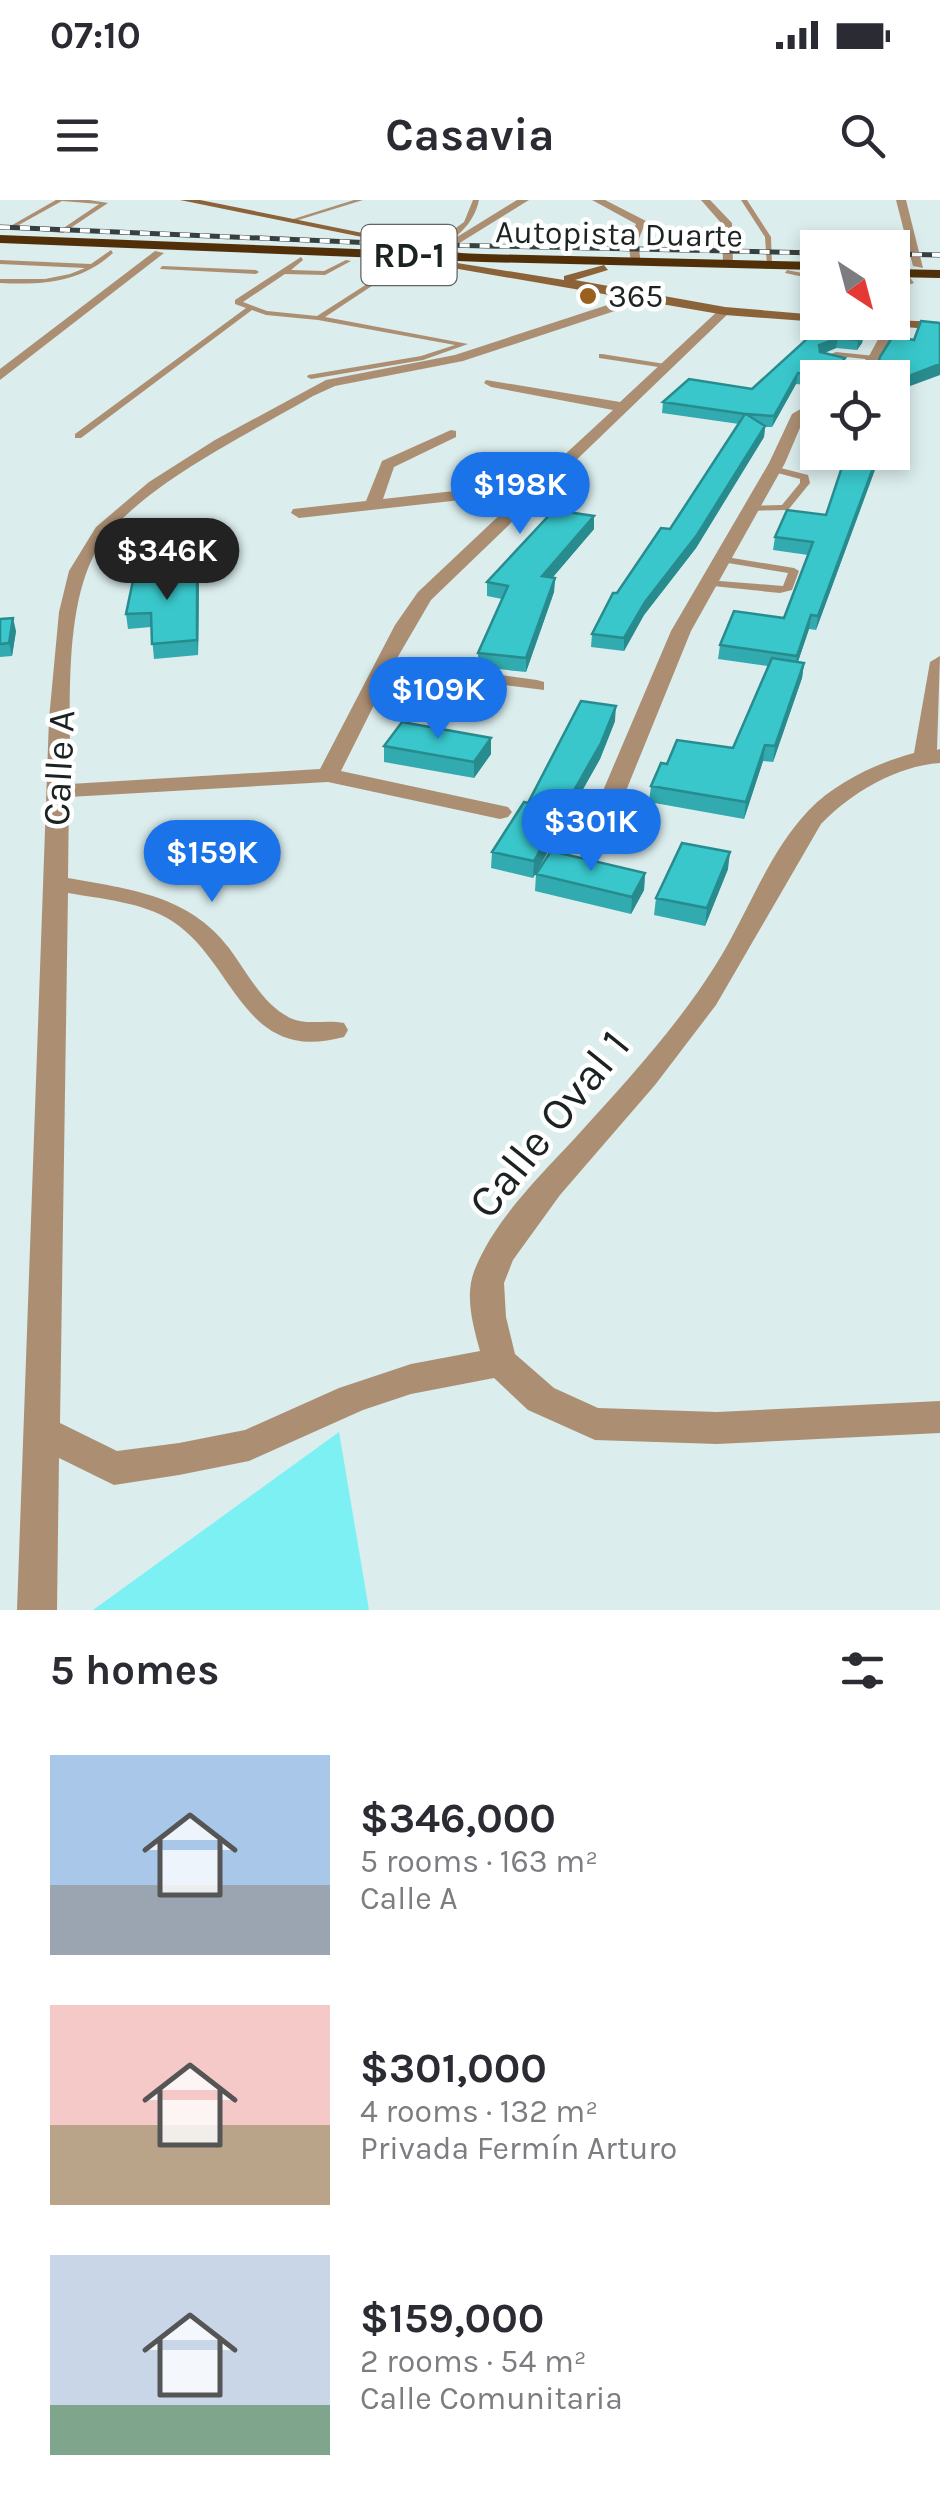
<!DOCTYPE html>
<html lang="en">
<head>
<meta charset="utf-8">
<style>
	body { margin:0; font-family:Karla,sans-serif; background:#f2f2f3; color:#2b2b33; height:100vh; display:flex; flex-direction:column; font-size:38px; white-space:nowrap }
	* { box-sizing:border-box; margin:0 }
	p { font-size:32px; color:#7c7c81 }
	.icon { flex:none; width:55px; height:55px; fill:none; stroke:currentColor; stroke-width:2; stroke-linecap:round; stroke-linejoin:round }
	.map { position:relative; height:1410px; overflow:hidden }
	.sheet { display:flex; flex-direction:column; background:#fff; flex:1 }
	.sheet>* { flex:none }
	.needle { width:65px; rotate:144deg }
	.controls { position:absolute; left:800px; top:30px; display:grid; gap:20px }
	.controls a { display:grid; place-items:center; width:110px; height:110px; border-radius:0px; background:#fff; box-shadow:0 5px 15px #0003; font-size:50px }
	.price { position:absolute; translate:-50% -85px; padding:0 22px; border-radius:35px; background:#1a73e8; color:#fff; font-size:32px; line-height:65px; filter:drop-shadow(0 2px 5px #0008) }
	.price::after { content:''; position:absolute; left:50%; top:60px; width:30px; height:22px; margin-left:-15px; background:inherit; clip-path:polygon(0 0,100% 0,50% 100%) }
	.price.active { background:#222; color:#fff }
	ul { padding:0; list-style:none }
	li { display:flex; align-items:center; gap:30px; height:250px; padding:0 50px }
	li span { display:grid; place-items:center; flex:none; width:280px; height:200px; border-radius:0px; color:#555 }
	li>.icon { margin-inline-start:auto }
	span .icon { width:120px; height:120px; fill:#fffc; stroke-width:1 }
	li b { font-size:42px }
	h2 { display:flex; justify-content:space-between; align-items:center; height:120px; padding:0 50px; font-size:42px }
	.status { display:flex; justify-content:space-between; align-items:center; height:70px; padding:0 50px; background:#fff; direction:ltr }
	.status svg { height:28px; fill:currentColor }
	header { display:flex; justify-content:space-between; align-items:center; height:130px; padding:0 50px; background:#fff; font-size:45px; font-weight:700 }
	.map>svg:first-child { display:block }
	.green { fill:#7df0f3 }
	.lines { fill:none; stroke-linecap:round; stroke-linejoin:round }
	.lane { fill:#ac8f73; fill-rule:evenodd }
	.street { fill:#ac8f73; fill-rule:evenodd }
	.secondary { fill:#8c6339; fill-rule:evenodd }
	.highway { fill:#513009; fill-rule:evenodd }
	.rail-casing { stroke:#374040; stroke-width:5 }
	.rail { stroke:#fff; stroke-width:4; stroke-dasharray:10; stroke-linecap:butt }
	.wall { fill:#31abaf }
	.shaded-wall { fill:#288b8e }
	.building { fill:#39c7cb; stroke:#288b8e; stroke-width:2.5 }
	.poi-dot { fill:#9a611e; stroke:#fff; stroke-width:4 }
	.labels { text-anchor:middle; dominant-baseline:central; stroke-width:9; stroke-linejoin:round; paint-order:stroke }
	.far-street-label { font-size:32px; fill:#1b2222; stroke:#fff }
	.far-poi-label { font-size:32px; fill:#1b2222; stroke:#fff; text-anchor:start }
	.shield { fill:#fff; stroke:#5f6464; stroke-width:2.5 }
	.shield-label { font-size:35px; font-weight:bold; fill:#1b2222 }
	.street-label { font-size:38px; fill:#1b2222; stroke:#fff }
	.near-street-label { font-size:45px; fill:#1b2222; stroke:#fff }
</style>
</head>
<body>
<div class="status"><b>07:10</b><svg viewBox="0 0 49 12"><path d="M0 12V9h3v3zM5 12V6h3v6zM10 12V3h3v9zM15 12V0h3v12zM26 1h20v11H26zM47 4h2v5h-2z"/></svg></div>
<header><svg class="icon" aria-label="menu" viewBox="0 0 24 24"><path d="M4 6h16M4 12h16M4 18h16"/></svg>Casavia<svg class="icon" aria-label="search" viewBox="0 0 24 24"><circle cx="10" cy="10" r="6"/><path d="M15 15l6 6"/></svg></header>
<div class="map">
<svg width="940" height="1410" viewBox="0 0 940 1410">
	<rect width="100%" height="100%" fill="#dbeded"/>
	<!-- green -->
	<path class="green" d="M339,1232L369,1410H93Z"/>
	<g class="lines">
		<!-- lane -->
		<path class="lane" d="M56,0H89L108,3L63,33L7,28ZM62,1L99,4L62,29L17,26Z
			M354,0H363L292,22L287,21Z
			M473,0H479C474,25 453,43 430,49V47L464,22Z
			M741,0H747L771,37L772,66L767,65L765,37Z
			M111,50L113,53C80,83 43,85 0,83V79H45L70,74L85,68L0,64V60L91,64Z
			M301,57L303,60L291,70L324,71L346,60L351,61L325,75L285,74L243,102L267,111L317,116L403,61L405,64L325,117L468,144L423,160L311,179L307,177L308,175L421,156L455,145L318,120L266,115L252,110L81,238H75V234L246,108L235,104V100Z
			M162,66L256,70L259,72L256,74L160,69Z
			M787,70L818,76V80L785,73Z
			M902,72H906L914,83L892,90V86L907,82Z
			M836,152L875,156L879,158L875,160L837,156L832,158L870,166L871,168L867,170L819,159Z
			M602,154L665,164L669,166L665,168L599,158V154Z
			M773,266L808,275L810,283L788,310L746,311L744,309L749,306L782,305L800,283V279L770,271L768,269Z
			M720,356L794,368L799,371L792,390L780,393L703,385L702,383L707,380L783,386L788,373L716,361L715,359Z"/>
		<!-- street -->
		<path class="street" d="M517,0H529L445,52L436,50Z
			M592,0H605L646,21L638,41L641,64L631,62L628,41L636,24Z
			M701,0H710L732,23L733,66L723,64L722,24Z
			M896,0H906L923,68L913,66Z
			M155,51L164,53L0,180V169Z
			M641,94L645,101L463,161L335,186L313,196C251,233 125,292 93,357C63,418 71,516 70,584L320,569L395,425L418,392L523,293L299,318L291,313L293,309L366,301L382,261L451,230L456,231V237L394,267L383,299L535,282L613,210L491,187L484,183L486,180L620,202L721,108L731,111L431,400L396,460L537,480L544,482V490L391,471L341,571L508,607L512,612L508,617L500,619L328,582L69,597L68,678C129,689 189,695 229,748C247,772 262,804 290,818C307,826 326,819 344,823L348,830L344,837C242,865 236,762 172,721C142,702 102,699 68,693L60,1223L117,1251L179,1243L245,1230L339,1188L411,1164L480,1151C473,1125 464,1095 475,1069C495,1019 540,976 576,937C625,883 676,828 715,766C747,716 767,654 809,610C836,582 877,563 914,553L930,462L940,456L937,550L940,549V563C896,566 851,593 821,624L716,805L655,885L560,995L513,1060L504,1083L506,1117L515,1154L554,1188L598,1208L717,1212L940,1201V1233L717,1244L595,1240L528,1210L494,1178L411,1194L363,1210L249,1261L179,1275L114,1285L59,1258L57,1410H17L49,519L59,412L69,371L96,327L149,282L215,240L326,180L455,155Z
			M887,123L897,126L880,161L862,178H847L869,156Z
			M818,199V209L805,216L785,263L691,431L606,640L594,647L586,645L582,640L671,431L769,263L792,214Z"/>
		<!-- secondary -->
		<path class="secondary" d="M180,0H200L481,57L475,60Z
			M451,62L564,80V76L604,65L608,70L575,80L725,107L818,115L819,122L725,115L447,67Z
			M892,120L940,122V130L847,122Z"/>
		<!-- highway -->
		<path class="highway" d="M0,35L483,54L818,62V70L483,62L0,43Z
			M892,69L940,70V78L892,77Z"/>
		<!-- rail casing -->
		<g class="rail-casing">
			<path id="rail" d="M0,27L398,44L818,53
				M892,54L940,55"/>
		</g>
		<!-- rail -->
		<use href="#rail" class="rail"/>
	</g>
	<!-- wall -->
	<path class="wall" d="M820,127L864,133L862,143L857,150L836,148L823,153L843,168L836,178H818V186L796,184L772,227H765L764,237L696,348L644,415L624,451L591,447L592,434L617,393L670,329L739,224L662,213L663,202L752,189Z
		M847,252H881L816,430L809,429L798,462L804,463L802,478L773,562L763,561L744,619L649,602L651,586L667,564L733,548L768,466L718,459L720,445L784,418L808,355L773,350L775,337L826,315Z
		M594,316V329L552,378H555L554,392L526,472L478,467V453L502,399L487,396V382Z
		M199,383L198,455L154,459L151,427L128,429L126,414Z
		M0,419L16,431L12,456L0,457Z
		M615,521L600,559L533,678L491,668L492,652L528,603Z
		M384,546L491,554L474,578L384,562Z
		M728,669L705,726L654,715L656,698Z
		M645,673L644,690L631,714L535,691L536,674Z"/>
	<!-- shaded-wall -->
	<path class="shaded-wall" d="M864,133L862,143L857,150L858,140Z
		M838,138L836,148L818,156L819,145Z
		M845,158L843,168L836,178H830Z
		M940,164V175L894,192L892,201L896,181Z
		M798,173L796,184L772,227L774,216Z
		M765,226L764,237L696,348L644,415L624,451V438L645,402Z
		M879,252H881L879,259L816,430L818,416Z
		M594,316V329L542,390V376Z
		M197,368L199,383L198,455L197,440Z
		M555,378L554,392L526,472V458Z
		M811,415L809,429L795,470L797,456Z
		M13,418L16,431L12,456L9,443Z
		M804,463L802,478L773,562L775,546Z
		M616,506L615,521L600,559L533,678L534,661Z
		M491,538V554L474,578V562Z
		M765,545L763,561L744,619L746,602Z
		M730,652L728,669L705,726L707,708Z
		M645,673L644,690L631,714L632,697Z"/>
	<!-- building -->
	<path class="building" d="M921,121L940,123V164L896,181L892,197V178H874L880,157L893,136L914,140Z
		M820,127L864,133L858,140L838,138L819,145L820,152L845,158L830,177L798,173L774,216L746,214L765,226L697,335L645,402L624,438L592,434L613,393H617L661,328L670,329L745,214L663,202L689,179L752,189Z
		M847,252H879L818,416L811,415L797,456L720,445L734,411L784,418L813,342L775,337L787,310L826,315Z
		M554,310L594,316L542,376L555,378L526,458L478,453L508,386L487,382Z
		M197,368V440L152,444L151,413L126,414L135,371Z
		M13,418L9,443L0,444V419Z
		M772,458L804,463L775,546L765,545L746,602L651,586L661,563L667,564L677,540L733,548Z
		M581,501L616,506L601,543L534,661L492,652L524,602L528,603Z
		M402,522L491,538L474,562L384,546Z
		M682,643L730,652L707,708L656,698Z
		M551,651L645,673L632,697L536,674Z"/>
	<!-- markers -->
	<circle class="poi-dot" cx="588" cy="96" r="10"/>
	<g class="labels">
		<!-- far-street labels -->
		<g class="far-street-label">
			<text transform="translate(619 34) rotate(1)">Autopista Duarte</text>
		</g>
		<!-- far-poi labels -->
		<g class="far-poi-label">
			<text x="608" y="96">365</text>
		</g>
		<!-- shield labels -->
		<rect class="shield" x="361.5" y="25" width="95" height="60" rx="8"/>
		<g class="shield-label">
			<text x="409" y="55">RD-1</text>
		</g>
		<!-- street labels -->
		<g class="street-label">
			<text transform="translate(59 568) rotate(-87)">Calle A</text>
		</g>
		<!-- near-street labels -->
		<g class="near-street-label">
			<text transform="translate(549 924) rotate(-51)">Calle Oval 1</text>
		</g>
	</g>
</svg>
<div class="controls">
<a><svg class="needle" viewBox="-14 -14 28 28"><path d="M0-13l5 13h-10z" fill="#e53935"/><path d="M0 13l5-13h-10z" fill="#7c7c81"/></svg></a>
<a><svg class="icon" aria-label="locate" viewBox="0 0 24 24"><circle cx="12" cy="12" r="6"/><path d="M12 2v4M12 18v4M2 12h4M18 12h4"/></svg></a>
</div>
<b class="price" style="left:520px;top:337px">$198K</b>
<b class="price active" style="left:167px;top:403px">$346K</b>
<b class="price" style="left:438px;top:542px">$109K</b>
<b class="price" style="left:591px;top:674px">$301K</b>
<b class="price" style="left:212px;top:705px">$159K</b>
</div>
<section class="sheet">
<h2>5 homes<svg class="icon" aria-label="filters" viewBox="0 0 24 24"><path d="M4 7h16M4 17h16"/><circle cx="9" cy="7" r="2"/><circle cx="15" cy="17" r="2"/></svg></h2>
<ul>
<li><span style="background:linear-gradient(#a9c7e8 65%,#9aa5b1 0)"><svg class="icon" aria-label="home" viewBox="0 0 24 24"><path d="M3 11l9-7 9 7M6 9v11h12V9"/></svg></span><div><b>$346,000</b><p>5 rooms · 163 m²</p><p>Calle A</p></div></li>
<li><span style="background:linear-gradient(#f6c9c9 60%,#b9a48a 0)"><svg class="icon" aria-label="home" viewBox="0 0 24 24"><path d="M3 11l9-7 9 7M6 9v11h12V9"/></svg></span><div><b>$301,000</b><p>4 rooms · 132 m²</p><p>Privada Fermín Arturo</p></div></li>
<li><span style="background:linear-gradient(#c9d6e8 75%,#7fa58c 0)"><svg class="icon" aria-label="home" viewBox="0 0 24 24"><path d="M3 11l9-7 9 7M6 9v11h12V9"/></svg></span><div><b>$159,000</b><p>2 rooms · 54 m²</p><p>Calle Comunitaria</p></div></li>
</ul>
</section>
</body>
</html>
